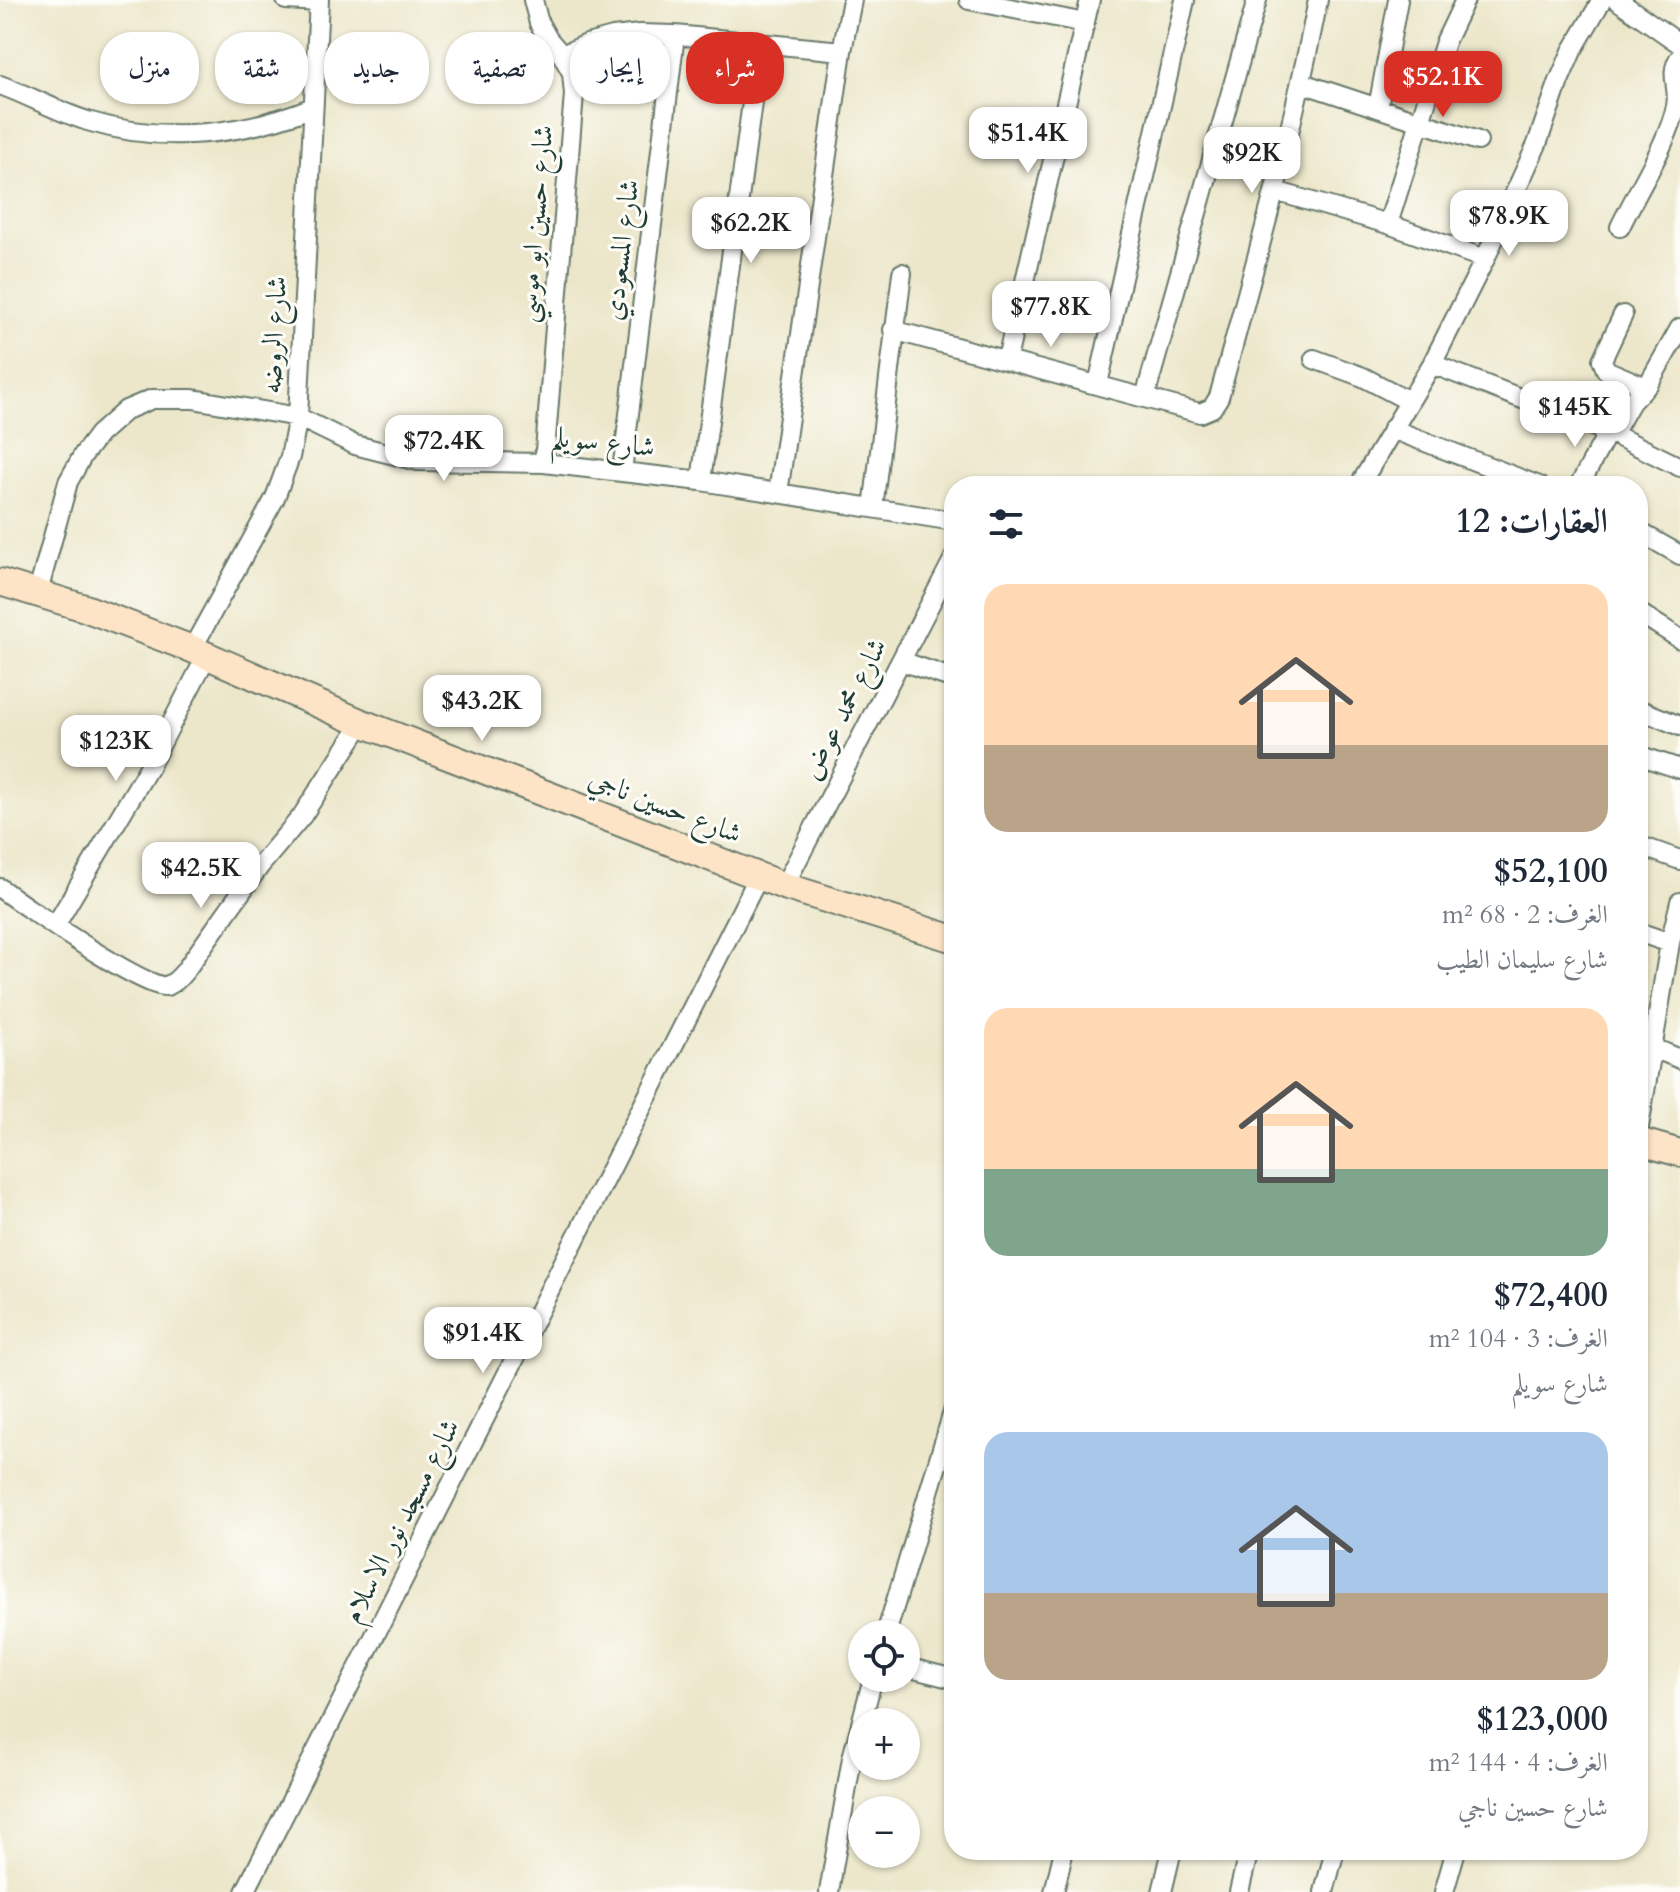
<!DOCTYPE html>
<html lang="ar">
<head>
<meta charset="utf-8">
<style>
	body { margin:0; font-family:Cardo,Amiri,serif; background:#f6f6f7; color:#1f2937; direction:rtl; height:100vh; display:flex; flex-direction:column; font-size:30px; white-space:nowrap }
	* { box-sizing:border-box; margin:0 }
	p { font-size:26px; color:#747a83 }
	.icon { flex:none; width:44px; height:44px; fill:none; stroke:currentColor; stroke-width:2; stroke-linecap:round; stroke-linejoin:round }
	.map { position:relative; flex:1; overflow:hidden; direction:ltr }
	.panel { position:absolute; left:944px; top:476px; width:704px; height:1384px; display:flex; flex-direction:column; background:#fff; border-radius:32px; box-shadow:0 2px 6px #0004; direction:rtl }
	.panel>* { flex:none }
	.guide { position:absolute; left:24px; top:32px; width:760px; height:72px; direction:rtl; display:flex; gap:16px }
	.fabs { position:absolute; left:848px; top:1620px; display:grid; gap:16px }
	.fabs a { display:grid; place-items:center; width:72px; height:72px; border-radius:50%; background:#fff; box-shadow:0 2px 6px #0004; font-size:40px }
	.price { position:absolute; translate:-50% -68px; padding:0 18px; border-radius:16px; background:#fff; color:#222; font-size:26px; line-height:52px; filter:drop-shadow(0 2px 4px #0008) }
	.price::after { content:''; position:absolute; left:50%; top:48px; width:24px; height:18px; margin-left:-12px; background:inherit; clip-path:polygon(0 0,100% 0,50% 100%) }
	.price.on { background:#d93025; color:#fff }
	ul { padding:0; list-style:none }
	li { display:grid; align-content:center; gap:16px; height:424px; padding:0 40px }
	li span { display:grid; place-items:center; height:248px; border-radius:24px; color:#555 }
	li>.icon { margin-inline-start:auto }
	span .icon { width:144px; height:144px; fill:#fffc; stroke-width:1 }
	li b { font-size:34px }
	h2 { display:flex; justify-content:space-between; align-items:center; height:96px; padding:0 40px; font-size:34px }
	.pill { padding:0 28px; border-radius:32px; background:#fff; box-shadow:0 2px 6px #0004; font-size:28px; line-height:72px }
	.pill.on { background:#d93025; color:#fff }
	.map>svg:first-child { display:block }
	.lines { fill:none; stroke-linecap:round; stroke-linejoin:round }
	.street-casing { stroke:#677869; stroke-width:22 }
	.secondary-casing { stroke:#677869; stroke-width:30 }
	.street { stroke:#fff; stroke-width:18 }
	.secondary { stroke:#fee4c6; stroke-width:26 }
	.labels { text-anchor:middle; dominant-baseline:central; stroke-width:6; stroke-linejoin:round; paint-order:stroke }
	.street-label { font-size:28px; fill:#1f3d34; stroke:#fdfcf7 }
</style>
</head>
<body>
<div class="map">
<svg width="1680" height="1892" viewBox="0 0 1680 1892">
	<rect width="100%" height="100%" fill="#fdfcf7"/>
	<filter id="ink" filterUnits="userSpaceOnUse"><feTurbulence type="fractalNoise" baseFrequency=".0125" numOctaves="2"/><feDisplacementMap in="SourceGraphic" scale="16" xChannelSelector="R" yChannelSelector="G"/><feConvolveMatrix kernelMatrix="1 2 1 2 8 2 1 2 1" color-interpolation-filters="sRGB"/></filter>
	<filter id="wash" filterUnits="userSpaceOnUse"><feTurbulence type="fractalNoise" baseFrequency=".006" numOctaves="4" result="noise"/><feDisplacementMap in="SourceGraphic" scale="32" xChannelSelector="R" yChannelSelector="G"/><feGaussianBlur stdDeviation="1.8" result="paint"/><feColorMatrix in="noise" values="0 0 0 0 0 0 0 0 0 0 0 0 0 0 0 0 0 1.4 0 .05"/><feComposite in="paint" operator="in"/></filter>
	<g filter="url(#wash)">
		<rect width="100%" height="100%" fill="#ece7cb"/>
	</g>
	<g filter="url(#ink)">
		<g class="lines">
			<!-- street casing -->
			<g class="street-casing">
				<path id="street" d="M286,0L319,2
					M533,0L539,23L548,39L562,55L572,73L574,94L544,463
					M969,0L1085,23
					M1617,0L1680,44
					M562,55L587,44L613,37L640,34L675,35L842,51
					M1302,83L1478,141
					M0,85C31,96 59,113 91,122C165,144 243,135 313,107
					M1378,108L1398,0
					M1275,191L1388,224L1485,259
					M1388,224L1445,42L1465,0
					M1620,227C1636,193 1669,141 1676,106C1680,87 1668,74 1680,57
					M1623,315L1602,360L1606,370L1646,387
					M893,330L1200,413L1212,408L1219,397C1255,265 1292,134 1318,0
					M1007,359L1090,0
					M1314,359L1363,377L1409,401
					M1432,364L1613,434L1680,467
					M1098,384L1185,0
					M1145,397L1257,0
					M1392,429L1539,486
					M1613,434L1631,402L1649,383L1680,328
					M622,472L675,35
					M701,481L760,43
					M1359,486L1432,364L1485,259L1537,144L1559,81L1572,51L1602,0
					M1579,486L1608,432
					M778,493L842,51L852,0
					M873,508L902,273
					M1638,531L1680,555
					M38,592L68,482L83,455L99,434L126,410L152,399H193L298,417L355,445L418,461L544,463L622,472L701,481L954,521
					M1638,612L1680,639
					M192,649L275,498L290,457L298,417L319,0
					M901,661L954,679
					M1638,709L1680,726
					M1638,755L1680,769
					M1638,845L1680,860
					M784,886L954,558
					M0,888C22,905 146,990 166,986C174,984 180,977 185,971L259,867L302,816L362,723
					M55,926L149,767L207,655
					M1638,932L1670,943
					M1651,1047L1680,1059
					M1638,1133L1670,943L1680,902
					M886,1634L954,1409
					M906,1667L954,1679
					M245,1892L759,876
					M829,1892L852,1758L873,1678
					M1054,1892L1064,1850
					M1162,1892L1172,1850
					M1239,1892L1249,1850
					M1324,1892L1335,1850
					M1444,1892L1456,1850"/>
			</g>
			<!-- secondary casing -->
			<g class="secondary-casing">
				<path id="secondary" d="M0,582L85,608L192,649L362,723L784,886L954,939
					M1638,1141L1680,1153"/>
			</g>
			<!-- street -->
			<use href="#street" class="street"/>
			<!-- secondary -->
			<use href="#secondary" class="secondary"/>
		</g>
	</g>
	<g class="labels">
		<!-- street labels -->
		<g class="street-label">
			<text transform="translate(535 224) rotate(-85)">شارع حسين ابو موسي</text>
			<text transform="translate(621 250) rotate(-83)">شارع المسعودي</text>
			<text transform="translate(274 335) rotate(-87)">شارع الروضه</text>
			<text transform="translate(603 442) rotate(6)">شارع سويلم</text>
			<text transform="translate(844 709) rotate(-63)">شارع محمد عوض</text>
			<text transform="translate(665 806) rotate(21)">شارع حسين ناجي</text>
			<text transform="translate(401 1521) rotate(-63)">شارع مسجد نور الاسلام</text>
		</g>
	</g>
</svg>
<div class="fabs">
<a><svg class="icon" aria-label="locate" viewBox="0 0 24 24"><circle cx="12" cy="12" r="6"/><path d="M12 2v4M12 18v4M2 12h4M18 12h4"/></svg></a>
<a>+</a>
<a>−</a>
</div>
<b class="price on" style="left:1443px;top:119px">$52.1K</b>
<b class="price" style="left:1028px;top:175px">$51.4K</b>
<b class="price" style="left:1252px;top:195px">$92K</b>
<b class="price" style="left:1509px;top:258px">$78.9K</b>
<b class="price" style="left:751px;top:265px">$62.2K</b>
<b class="price" style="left:1051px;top:349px">$77.8K</b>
<b class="price" style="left:1575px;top:449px">$145K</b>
<b class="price" style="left:444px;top:483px">$72.4K</b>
<b class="price" style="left:482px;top:743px">$43.2K</b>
<b class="price" style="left:116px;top:783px">$123K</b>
<b class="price" style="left:201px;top:910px">$42.5K</b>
<b class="price" style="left:483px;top:1375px">$91.4K</b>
<div class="guide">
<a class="pill on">شراء</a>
<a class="pill">إيجار</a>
<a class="pill">تصفية</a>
<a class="pill">جديد</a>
<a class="pill">شقة</a>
<a class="pill">منزل</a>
</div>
<section class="panel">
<h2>العقارات: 12<svg class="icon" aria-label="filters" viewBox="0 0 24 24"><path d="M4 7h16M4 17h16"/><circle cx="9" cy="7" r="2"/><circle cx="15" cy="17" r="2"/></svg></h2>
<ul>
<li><span style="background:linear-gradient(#ffd9b3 65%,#b9a48a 0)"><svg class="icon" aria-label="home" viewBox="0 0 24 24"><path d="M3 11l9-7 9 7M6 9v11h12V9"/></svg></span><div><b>$52,100</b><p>الغرف: 2 · 68 m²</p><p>شارع سليمان الطيب</p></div></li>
<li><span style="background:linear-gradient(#ffd9b3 65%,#7fa58c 0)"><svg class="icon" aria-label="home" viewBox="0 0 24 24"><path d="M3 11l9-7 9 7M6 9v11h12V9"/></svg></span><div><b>$72,400</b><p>الغرف: 3 · 104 m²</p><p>شارع سويلم</p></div></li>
<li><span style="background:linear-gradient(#a9c7e8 65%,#b9a48a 0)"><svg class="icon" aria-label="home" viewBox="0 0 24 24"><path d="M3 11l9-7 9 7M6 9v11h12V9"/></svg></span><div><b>$123,000</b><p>الغرف: 4 · 144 m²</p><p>شارع حسين ناجي</p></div></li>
</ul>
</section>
</div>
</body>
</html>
